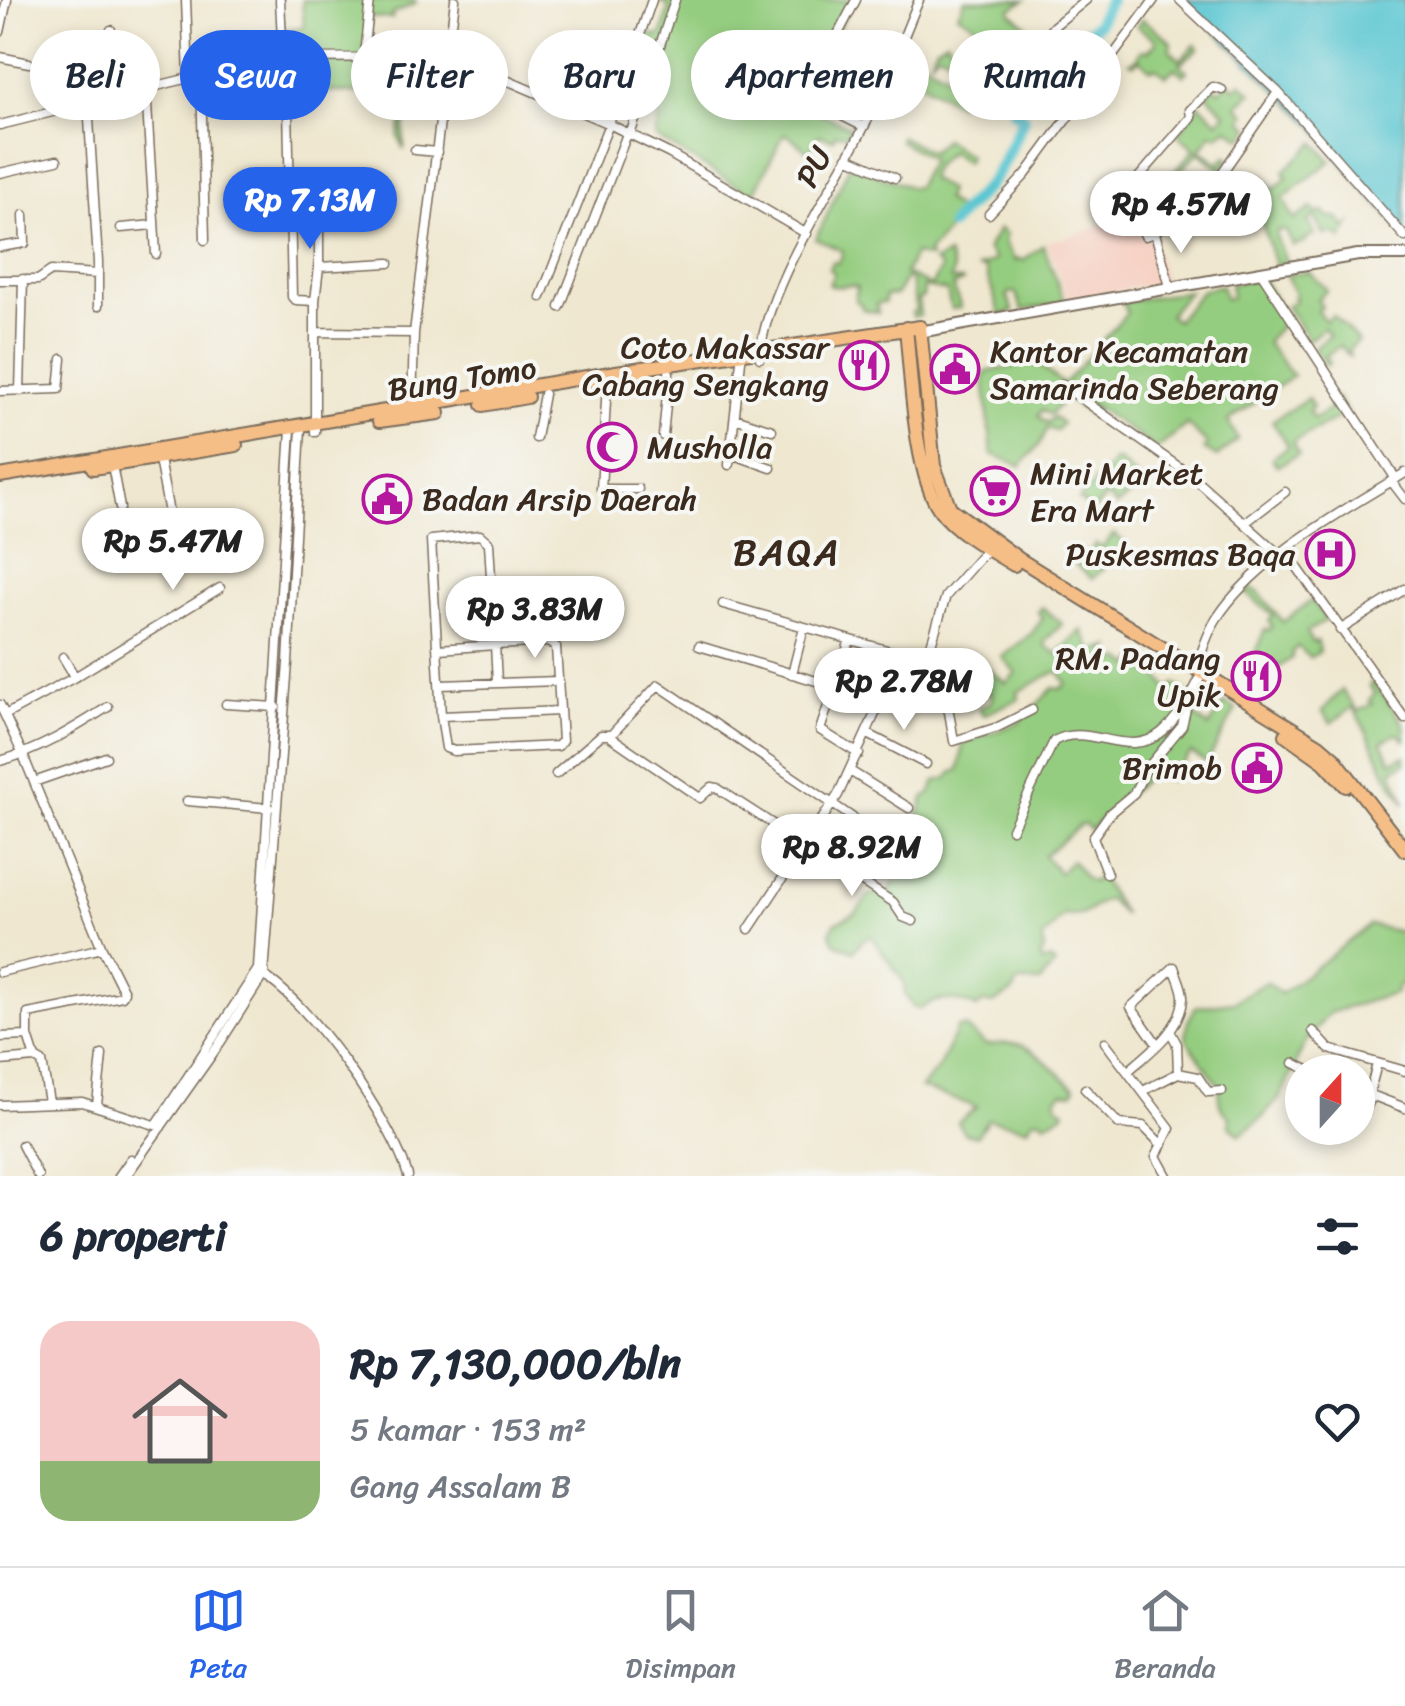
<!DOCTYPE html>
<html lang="id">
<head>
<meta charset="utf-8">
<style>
	body { margin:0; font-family:Sriracha,sans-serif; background:#f6f6f7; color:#1f2937; height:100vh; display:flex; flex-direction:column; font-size:38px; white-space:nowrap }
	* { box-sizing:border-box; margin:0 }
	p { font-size:32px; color:#747a83 }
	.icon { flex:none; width:55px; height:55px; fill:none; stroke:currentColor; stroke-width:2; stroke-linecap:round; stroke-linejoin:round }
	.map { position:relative; height:1176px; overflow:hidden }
	.drawer { display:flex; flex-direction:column; background:#fff; flex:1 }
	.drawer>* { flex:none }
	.banner { position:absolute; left:30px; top:30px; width:1345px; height:90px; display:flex; gap:20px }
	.needle { width:65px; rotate:21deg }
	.fabs { position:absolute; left:1285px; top:1055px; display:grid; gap:20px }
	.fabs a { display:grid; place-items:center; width:90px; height:90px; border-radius:50%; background:#fff; box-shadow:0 5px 15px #0003; font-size:50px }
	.price { position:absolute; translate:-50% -85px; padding:0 22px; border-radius:35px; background:#fff; color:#222; font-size:32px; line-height:65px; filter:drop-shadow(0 2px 5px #0008) }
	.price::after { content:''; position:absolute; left:50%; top:60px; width:30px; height:22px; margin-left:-15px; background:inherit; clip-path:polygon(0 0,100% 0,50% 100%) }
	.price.current { background:#2563eb; color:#fff }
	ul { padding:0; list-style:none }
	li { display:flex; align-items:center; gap:30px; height:250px; padding:0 40px }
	li span { display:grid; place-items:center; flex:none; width:280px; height:200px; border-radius:30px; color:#555 }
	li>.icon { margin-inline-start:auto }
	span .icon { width:120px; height:120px; fill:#fffc; stroke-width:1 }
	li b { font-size:42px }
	h2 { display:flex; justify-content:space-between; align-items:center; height:120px; padding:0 40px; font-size:42px }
	.chip { padding:0 35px; border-radius:45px; background:#fff; box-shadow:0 5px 15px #0003; font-size:35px; line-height:90px }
	.chip.current { background:#2563eb; color:#fff }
	.tabs { display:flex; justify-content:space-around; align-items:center; height:140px; border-top:2px solid #e0e1e3; background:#fff; font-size:28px; color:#747a83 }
	.tabs a { display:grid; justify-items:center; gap:5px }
	.tabs .current { color:#2563eb }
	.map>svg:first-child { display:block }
	.built { fill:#f6d2c4 }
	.green { fill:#95cd80; stroke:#687c4f; stroke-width:2.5 }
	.water { fill:#5ac6d1; stroke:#4a7878; stroke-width:2.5 }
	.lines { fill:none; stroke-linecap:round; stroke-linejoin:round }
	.river { stroke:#5ac6d1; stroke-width:12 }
	.minor-casing { stroke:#7a6c5c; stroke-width:11 }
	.tertiary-casing { stroke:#7a6c5c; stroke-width:14 }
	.primary-casing { stroke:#7a6c5c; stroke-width:16 }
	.minor { stroke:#fff; stroke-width:8 }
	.tertiary { stroke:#fff; stroke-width:10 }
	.primary { stroke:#f6be87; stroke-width:12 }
	.labels { text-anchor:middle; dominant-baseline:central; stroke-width:8; stroke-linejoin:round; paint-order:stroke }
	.street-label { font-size:32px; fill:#3b2a1e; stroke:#f6f6f2 }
	.poi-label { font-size:32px; fill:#3b2a1e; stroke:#f6f6f2; text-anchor:end }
	.quarter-label { font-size:38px; letter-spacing:2.5px; fill:#3b2a1e; stroke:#f6f6f2 }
</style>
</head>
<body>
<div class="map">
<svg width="1405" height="1176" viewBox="0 0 1405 1176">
	<rect width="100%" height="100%" fill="#f6f6f2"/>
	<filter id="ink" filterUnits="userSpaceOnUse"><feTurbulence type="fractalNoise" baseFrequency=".01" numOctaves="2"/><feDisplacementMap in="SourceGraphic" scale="20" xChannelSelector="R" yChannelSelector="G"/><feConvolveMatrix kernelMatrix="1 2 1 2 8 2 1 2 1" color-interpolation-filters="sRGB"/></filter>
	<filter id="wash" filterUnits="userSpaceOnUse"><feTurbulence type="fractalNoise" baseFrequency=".0048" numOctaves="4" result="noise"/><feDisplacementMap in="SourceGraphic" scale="40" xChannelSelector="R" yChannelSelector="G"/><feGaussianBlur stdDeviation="2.25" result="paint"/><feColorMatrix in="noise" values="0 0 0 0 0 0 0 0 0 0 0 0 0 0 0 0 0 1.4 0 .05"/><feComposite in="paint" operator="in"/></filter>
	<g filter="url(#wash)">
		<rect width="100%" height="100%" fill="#efe7cf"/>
		<!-- built -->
		<path class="built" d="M1132,214L1140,236L1145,240L1153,239L1165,282L1068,299L1047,242L1072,236Z"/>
		<!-- green -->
		<path class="green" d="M302,0H415L416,3L393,14L392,19L370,17C368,36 363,50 380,61L375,65L378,82L402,87L406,92L404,100L409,102L404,129V150L399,137L402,119L382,95L324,91L309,97L295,93L285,29H301L304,25Z
			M658,0H852L804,102L828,117L849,126V135L835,134L833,139L819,135L813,145L812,153C799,149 797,137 784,134L753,195L655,137L659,117L639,101L651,53L638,48L641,32L656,36L662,34L669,7Z
			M965,0H1025L1011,9V13L1027,25L1013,43L1024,51L1020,60L1004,46L992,52L998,38L958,14Z
			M1142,19L1172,42L1170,50L1180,60L1195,45L1199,48L1180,64L1187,71L1184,75L1175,68L1166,76L1155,67L1151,70L1139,59L1134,64L1130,62L1136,59L1141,50L1148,51L1156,43L1155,39L1137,26Z
			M946,40L956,53H961L969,45L992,54L997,61L992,66L1007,80L999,89L986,79L989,67L978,59L971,64L966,80L953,72L958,62L938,52L930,61L936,47Z
			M907,52L968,87L958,104L898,69Z
			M1229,82L1235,88L1241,83L1252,93L1237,105L1246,114L1242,120L1251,128L1242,138L1228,128L1217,136L1212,133L1200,150L1219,163L1226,156L1230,158L1221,170L1199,152L1179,172L1201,186L1209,184L1196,201L1155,228L1143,201L1145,198L1136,184L1146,190L1151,185L1157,190L1195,149L1178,135L1199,104L1218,121L1226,114L1207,95L1214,87L1220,91Z
			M900,136L931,152L944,139L969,156L966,163L950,151C942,159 930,166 930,179L948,190L945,200L959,210L944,235L928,252L930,258L914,254L905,274L931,286L941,268L934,262L948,255L953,270L951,280L964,281L953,286L961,308L951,309L947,291L924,287L923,297L918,299L920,315L913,317L912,312L916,311L911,281L906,278L896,295L885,296V302L876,304L878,313L862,309L861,304L855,301L857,287C848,282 840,290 829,285L834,273L829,269L832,262L839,263L843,251L816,239L850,164L912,188L916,187L931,159L900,141Z
			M1315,142L1331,161L1283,198L1294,220L1311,208L1318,214L1323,212L1328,217H1337L1345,227L1350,224L1342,239L1332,233L1324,235L1314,216L1308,221L1315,234L1307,238L1306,242L1293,246L1286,231L1278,230L1276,236L1286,262L1275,265L1260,216L1235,219L1231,213L1212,216L1205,222L1197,208L1202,212L1207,208L1211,212L1228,200L1212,192L1216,186L1233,199L1239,197L1243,200L1261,176L1274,189L1287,178L1284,171Z
			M999,229L1006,234L1004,242L1015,261L1019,258L1023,261L1043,245L1065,303L1022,310L1016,293L1010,292L1007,295L1013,312L1000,315L985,268H977L995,260L987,249Z
			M1309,272L1327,290L1317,300L1322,306L1317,311L1326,321L1333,315L1358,341L1348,351L1351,358L1340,346L1325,356L1329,363L1326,366L1314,348L1330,335L1324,328L1309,340L1286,306L1295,301L1293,297L1296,295L1286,275Z
			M1262,278L1287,319L1266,342L1293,376L1228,421L1238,439L1217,457L1204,449L1208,445L1187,424L1157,449L1063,385L1127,313L1123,302L1189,291L1168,315L1176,321L1202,290L1221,285L1225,299L1232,297L1230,284Z
			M1037,358V363L1096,411L1093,416L1065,398L1050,415L1042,410L1038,416L1047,423L1053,417L1062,423L1056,431L1047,428L1042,441L1021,466L992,454L984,378L986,372L1025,364V359Z
			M1337,397L1347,413L1293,442L1299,454L1277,466L1272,458L1288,447L1272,421L1308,398L1313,407L1308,411L1314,419L1332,408L1329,402Z
			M1114,461H1119L1143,483L1117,506L1107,496L1093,511L1079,500Z
			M1114,534L1127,545L1092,579L1073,562L1082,551L1087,555L1096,544L1102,548Z
			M1250,587L1259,593L1283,622L1312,600L1326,620L1307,632L1312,642L1317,641L1319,652L1309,658L1298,646L1292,652V658L1279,667L1257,661L1254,655L1265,629L1269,630L1272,626L1269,621L1273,615L1246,593Z
			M1042,607L1062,624L1045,641V646L1057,654L1082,630L1093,651L1111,647L1108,652L1112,660H1124L1131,666L1137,659L1146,663L1144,669L1152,675L1154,671L1169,689L1175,684L1185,691L1179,704L1209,727L1224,703L1236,709L1207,763L1191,753L1169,780L1164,777L1160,765L1155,764L1152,772L1090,830L1086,825H1080L1044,856L1060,873L1071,860L1087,880L1092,882L1099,876L1124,915L1108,899C1089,905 1090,919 1064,915L1043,938L1044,951L1040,955L1043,963L1050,960L1055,964L1040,982H1018L1014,991L993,1004L983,1002L977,1008C958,999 938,995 921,1009L913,1006L905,995L904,982L871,936L863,940L854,951L835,943L830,932L835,923L856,913L870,894L888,893L908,857L907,846L897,842L902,833L914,831L924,798L930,794L936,781L948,778L951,773L959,770L963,743L1019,723L1053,688L1061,689L1067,683L1057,671L1018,692L1019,699L983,715L979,709L990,703L993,697L980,681L989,670L1006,683L1016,673L1002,657L1032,633L1043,618L1038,612Z
			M1373,681L1404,724L1405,740L1397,733L1382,742L1391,762L1405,756V763L1392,770L1405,804C1401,793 1391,784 1385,771C1376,750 1364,726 1353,707L1331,723L1322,711L1342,690L1358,711L1372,704L1369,700L1375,694L1369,686Z
			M1370,925L1405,933V985L1396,986V993L1329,1013L1305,1043L1281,1096L1263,1117L1240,1135L1229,1125L1230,1117C1220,1110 1217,1099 1220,1087L1186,1039L1188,1021L1196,1007L1233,1002L1266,982L1281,994Z
			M965,1027L986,1045C998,1044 1006,1042 1018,1044C1032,1046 1062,1077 1075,1088L1073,1093L1063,1092L1057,1097V1105L1065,1110L1063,1114L1045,1123L1041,1119H1033L1028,1128L988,1119L977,1136L964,1133L958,1122L977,1107L921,1088L939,1067L957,1028Z"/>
		<!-- water -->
		<path class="water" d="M1183,0H1405V234L1355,179L1314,126Z"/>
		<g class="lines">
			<!-- river -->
			<path class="river" d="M951,225C963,207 980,197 993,179C1005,162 1013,140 1022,122L1023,118L1014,111L1016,105L1043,92L1041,75L1045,68L1097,24L1110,0"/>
		</g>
	</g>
	<g filter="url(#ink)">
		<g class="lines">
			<!-- minor casing -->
			<g class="minor-casing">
				<path id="minor" d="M186,0L189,78
					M280,0L283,59
					M856,0L808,91V99L864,127
					M1180,0L1278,92L1405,237
					M111,30L121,95
					M0,32L7,0
					M364,55L370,0
					M0,57L29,63
					M287,58L292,297L296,300L315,301V432
					M201,76L205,240
					M146,88L156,254
					M1001,89L1054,26L1086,0
					M88,103L98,262V306
					M0,125L189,78L287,58L432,57L476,67L609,124L670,154L807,234
					M630,135L675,0
					M415,150L437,152
					M847,157L895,178
					M0,173L57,160
					M989,214L1026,174L1154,0
					M121,228L154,225
					M1156,231L1195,205L1224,170L1278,92
					M0,247L25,243L24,215
					M319,267L389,263
					M1262,274L1396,479
					M0,280H38L51,271L98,274
					M1171,290L1155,233L1145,236L1126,192L1191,117L1190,110L1213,87L1222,90
					M541,297L609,124L652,0
					M315,301L319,267V204
					M560,307L627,134
					M315,332L414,333
					M760,358C763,292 833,188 864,127C885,87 901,42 919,0
					M607,383L601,489H638
					M1062,385L1193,477L1280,555
					M0,391L59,389L62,359
					M20,391L23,279
					M412,408L414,333L455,0
					M735,418L772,430
					M663,436L669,373
					M536,438L544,394
					M729,453L771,468
					M159,459L171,524
					M112,465L120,508
					M729,465L741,361
					M1392,482L1405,499
					M1246,522L1285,492
					M480,535L489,543L495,645L548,642L556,647L562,741L558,746L454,751L446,748L441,716L431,540Z
					M1285,550L1405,719
					M723,604L926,661
					M1340,630L1405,589
					M850,640L820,730L859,754
					M699,646L880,700
					M439,649L495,645L497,682
					M63,657L75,677
					M926,661L949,712L954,741L998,727L1032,710
					M926,661L946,596L987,549
					M1196,668C1202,652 1207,633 1217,618C1257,557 1343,511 1405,473
					M792,674L804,627
					M440,685L559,681
					M226,704L276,707
					M0,705L23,755L102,948L124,992L122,996L28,1014V1036
					M5,715L75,677L220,588
					M441,716L560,711
					M868,734L926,764
					M0,761C40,750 73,729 108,707
					M850,771L909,808
					M556,774L601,735H611
					M34,782L106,757
					M187,801L269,808
					M1012,829L1054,741C1088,721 1128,761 1162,732C1173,723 1180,711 1188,701
					M903,852L658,685L612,734L611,737L700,798L712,787L717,788L893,902L903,917L913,921
					M1107,874L1093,837L1110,813L1134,793L1145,771L1182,726L1188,701L1199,680
					M749,929L838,795L878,707L893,653
					M0,972L102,948
					M259,973C307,997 394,1124 408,1176
					M1170,1031L1177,1044L1178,1073
					M1313,1031L1329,1049L1405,1071
					M0,1037L28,1036L35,1058L0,1061
					M1105,1042L1170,1128L1156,1156L1167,1176
					M35,1058L42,1062L49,1102
					M1294,1063L1312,1072
					M1128,1071C1149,1053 1181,1030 1183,999C1184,989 1177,977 1174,967L1131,1007L1157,1044
					M1085,1089L1119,1124L1143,1126L1162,1145
					M1358,1090L1405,1108
					M1143,1091L1178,1073L1198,1077L1208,1092L1222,1091
					M1369,1094L1377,1064
					M0,1105L82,1102L161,1127
					M97,1105L102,1055
					M1358,1109L1365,1112L1372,1095
					M157,1124L258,969L291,429
					M22,1145L38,1176
					M119,1176L131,1159
					M126,1176L218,1046L264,974L288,663L301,428"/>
			</g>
			<!-- tertiary casing -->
			<g class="tertiary-casing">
				<path id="tertiary" d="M919,332L1358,255H1405"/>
			</g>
			<!-- primary casing -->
			<g class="primary-casing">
				<path id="primary" d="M906,328C911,375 914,473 940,510C957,533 990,550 1014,565
					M596,385L646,377
					M483,405L527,397
					M379,421L439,413
					M93,468L236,445
					M0,476L616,372L920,327L934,466L950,508L1019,559L1319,745L1334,758L1405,850
					M1286,735L1324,762L1346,786"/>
			</g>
			<!-- minor -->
			<use href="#minor" class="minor"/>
			<!-- tertiary -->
			<use href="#tertiary" class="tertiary"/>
			<!-- primary -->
			<use href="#primary" class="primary"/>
		</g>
	</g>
	<!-- icons -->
	<defs>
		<g id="restaurant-ring" transform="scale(2.5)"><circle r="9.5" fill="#f6f6f2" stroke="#b5179e" stroke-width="1.5"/><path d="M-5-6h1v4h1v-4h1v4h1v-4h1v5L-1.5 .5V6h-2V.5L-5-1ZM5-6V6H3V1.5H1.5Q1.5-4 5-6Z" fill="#b5179e"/></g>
		<g id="civic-ring" transform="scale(2.5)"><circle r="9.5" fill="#f6f6f2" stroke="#b5179e" stroke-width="1.5"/><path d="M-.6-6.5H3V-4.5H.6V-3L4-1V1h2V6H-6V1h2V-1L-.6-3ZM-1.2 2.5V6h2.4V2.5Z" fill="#b5179e"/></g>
		<g id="mosque-ring" transform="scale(2.5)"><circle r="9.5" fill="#f6f6f2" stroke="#b5179e" stroke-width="1.5"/><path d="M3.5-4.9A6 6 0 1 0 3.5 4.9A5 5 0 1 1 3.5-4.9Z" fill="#b5179e"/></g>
		<g id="supermarket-ring" transform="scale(2.5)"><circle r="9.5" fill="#f6f6f2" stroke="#b5179e" stroke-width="1.5"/><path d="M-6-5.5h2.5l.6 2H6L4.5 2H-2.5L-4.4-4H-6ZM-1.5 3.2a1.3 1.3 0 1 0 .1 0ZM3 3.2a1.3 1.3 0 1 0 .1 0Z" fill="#b5179e"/></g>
		<g id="hospital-ring" transform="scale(2.5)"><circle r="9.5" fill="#f6f6f2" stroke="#b5179e" stroke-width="1.5"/><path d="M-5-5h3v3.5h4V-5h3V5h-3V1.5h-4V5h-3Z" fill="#b5179e"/></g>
	</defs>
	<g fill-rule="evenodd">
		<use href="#restaurant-ring" x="864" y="365"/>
		<use href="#civic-ring" x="955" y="369"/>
		<use href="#mosque-ring" x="612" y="447"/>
		<use href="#supermarket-ring" x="995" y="491"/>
		<use href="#civic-ring" x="387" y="499"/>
		<use href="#hospital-ring" x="1330" y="554"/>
		<use href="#restaurant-ring" x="1256" y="676"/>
		<use href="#civic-ring" x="1257" y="768"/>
	</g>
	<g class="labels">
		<!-- street labels -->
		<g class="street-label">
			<text transform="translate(814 167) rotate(-62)">PU</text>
			<text transform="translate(462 379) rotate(-9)">Bung Tomo</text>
		</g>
		<!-- poi labels -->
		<g class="poi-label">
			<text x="829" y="347">Coto Makassar<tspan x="829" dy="37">Cabang Sengkang</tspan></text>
			<text x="990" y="351" text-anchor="start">Kantor Kecamatan<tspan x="990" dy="37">Samarinda Seberang</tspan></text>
			<text x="647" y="447" text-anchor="start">Musholla</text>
			<text x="1030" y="473" text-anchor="start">Mini Market<tspan x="1030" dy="37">Era Mart</tspan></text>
			<text x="422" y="499" text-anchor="start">Badan Arsip Daerah</text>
			<text x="1295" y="554">Puskesmas Baqa</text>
			<text x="1221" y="658">RM. Padang<tspan x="1221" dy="37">Upik</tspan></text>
			<text x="1222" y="768">Brimob</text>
		</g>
		<!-- quarter labels -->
		<g class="quarter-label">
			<text x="787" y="552">BAQA</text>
		</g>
	</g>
</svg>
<div class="fabs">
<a><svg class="needle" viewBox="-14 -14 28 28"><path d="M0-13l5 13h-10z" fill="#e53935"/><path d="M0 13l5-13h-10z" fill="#747a83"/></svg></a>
</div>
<b class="price current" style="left:310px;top:252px">Rp 7.13M</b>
<b class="price" style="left:1181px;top:256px">Rp 4.57M</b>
<b class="price" style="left:173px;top:593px">Rp 5.47M</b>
<b class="price" style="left:535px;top:661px">Rp 3.83M</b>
<b class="price" style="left:904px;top:733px">Rp 2.78M</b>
<b class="price" style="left:852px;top:899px">Rp 8.92M</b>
<div class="banner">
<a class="chip">Beli</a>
<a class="chip current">Sewa</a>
<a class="chip">Filter</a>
<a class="chip">Baru</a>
<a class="chip">Apartemen</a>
<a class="chip">Rumah</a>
</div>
</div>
<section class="drawer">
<h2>6 properti<svg class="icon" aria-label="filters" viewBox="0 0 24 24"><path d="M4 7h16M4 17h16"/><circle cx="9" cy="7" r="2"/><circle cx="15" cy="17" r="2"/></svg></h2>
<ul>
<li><span style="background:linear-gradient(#f6c9c9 70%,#8fb573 0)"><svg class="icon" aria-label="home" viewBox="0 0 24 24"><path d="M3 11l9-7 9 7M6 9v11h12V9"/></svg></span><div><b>Rp 7,130,000/bln</b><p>5 kamar · 153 m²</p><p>Gang Assalam B</p></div><svg class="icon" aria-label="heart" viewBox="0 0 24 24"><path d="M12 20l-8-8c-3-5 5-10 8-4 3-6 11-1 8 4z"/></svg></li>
</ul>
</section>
<nav class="tabs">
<a class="current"><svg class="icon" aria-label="map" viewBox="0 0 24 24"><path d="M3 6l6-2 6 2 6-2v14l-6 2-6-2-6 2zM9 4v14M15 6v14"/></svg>Peta</a>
<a><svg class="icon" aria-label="saved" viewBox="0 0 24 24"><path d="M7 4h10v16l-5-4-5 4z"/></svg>Disimpan</a>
<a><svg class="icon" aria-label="home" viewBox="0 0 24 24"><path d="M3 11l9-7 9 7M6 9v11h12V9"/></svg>Beranda</a>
</nav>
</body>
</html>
